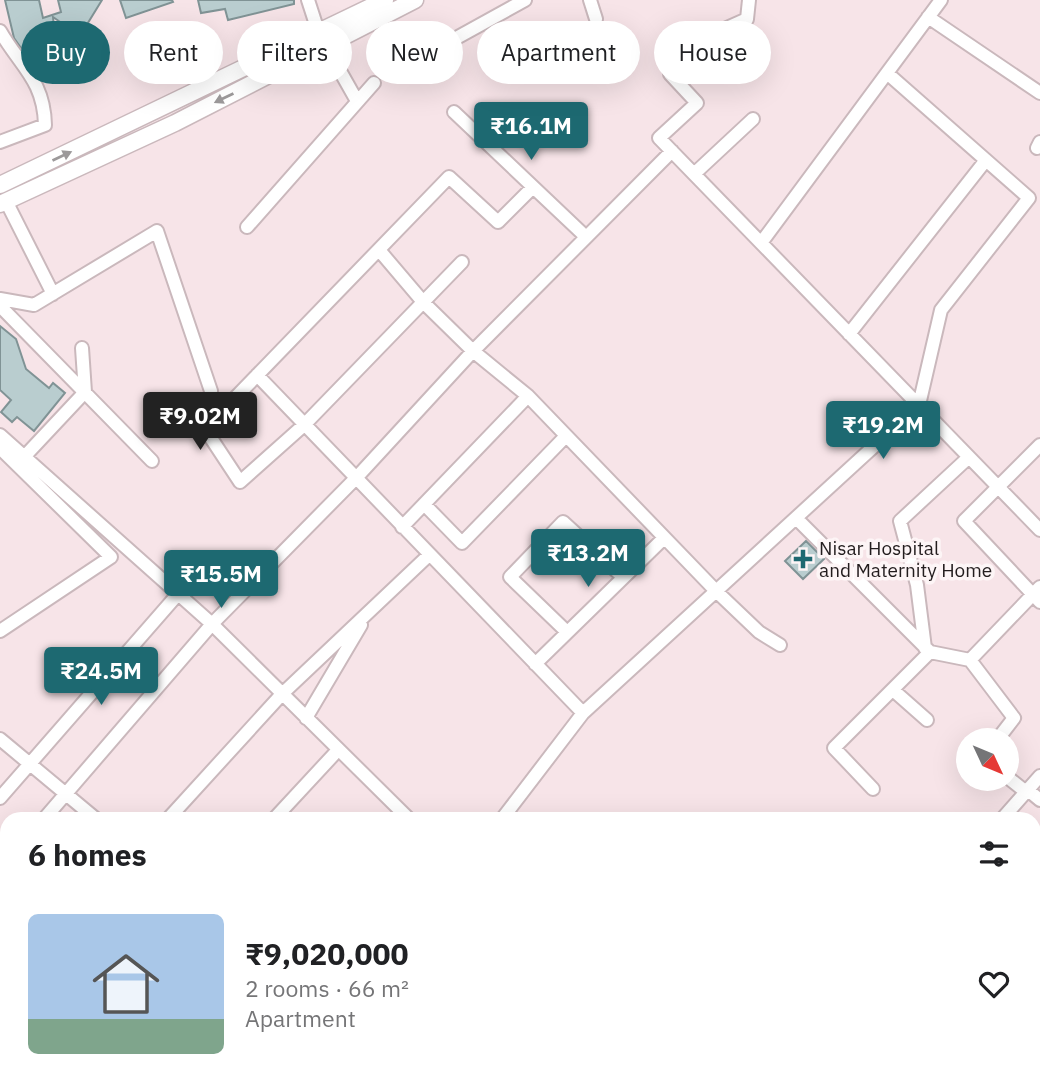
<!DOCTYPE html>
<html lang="en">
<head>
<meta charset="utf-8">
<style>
	body { margin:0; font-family:"IBM Plex Sans",sans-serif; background:#f2f2f2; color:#202124; height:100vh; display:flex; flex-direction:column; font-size:26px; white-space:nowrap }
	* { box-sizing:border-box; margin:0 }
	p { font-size:23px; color:#757577 }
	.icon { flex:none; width:38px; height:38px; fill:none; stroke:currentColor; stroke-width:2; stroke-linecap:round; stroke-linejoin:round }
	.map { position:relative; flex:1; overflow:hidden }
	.side { position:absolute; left:0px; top:812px; width:1041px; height:273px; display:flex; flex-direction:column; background:#fff; border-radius:21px 21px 0 0; box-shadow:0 7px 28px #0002 }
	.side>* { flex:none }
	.top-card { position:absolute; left:21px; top:21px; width:999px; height:63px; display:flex; gap:14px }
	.needle { width:46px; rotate:134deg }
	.controls { position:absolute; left:956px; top:728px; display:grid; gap:14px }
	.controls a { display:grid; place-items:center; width:63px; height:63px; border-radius:50%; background:#fff; box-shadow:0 7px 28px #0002; font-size:35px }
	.price { position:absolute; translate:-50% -60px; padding:0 16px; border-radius:7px; background:#1d6971; color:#fff; font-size:23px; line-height:46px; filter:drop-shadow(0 2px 4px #0008) }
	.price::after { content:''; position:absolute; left:50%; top:42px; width:21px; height:16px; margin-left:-10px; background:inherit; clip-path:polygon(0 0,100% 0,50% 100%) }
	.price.on { background:#222; color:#fff }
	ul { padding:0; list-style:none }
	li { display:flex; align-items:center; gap:21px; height:175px; padding:0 28px }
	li+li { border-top:2px solid #e0e0e0 }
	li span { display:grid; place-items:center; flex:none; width:196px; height:140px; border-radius:10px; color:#555 }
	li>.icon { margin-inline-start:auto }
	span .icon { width:84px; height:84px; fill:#fffc; stroke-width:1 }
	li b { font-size:30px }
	h2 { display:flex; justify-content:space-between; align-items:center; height:84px; padding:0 28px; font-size:30px }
	.chip { padding:0 24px; border-radius:32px; background:#fff; box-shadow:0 7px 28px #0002; font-size:24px; line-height:63px }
	.chip.on { background:#1d6971; color:#fff }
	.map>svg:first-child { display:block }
	.building { fill:#b9cdcf; stroke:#809395; stroke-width:2 }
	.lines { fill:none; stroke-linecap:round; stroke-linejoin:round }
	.minor-casing { stroke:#cab8bc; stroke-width:16 }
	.major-casing { stroke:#cab8bc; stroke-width:19 }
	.minor { stroke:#fff; stroke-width:12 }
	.major { stroke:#fff; stroke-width:16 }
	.oneway { fill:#9c999a }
	.poi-dot { fill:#1d6971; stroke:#fdf5f6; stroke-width:2.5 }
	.labels { text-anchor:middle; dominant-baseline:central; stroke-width:7; stroke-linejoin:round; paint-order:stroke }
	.poi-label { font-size:19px; fill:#231d1e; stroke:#fdf5f6; text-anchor:start }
</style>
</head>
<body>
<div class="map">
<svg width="1040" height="1085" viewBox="0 0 1040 1085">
	<rect width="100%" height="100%" fill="#f7e4e8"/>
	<!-- building -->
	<path class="building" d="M5,0H39L43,18L61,12L58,0H102L86,26L80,22L73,31L53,17L55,38L21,48L14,38Z
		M120,0H172L173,2L126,18Z
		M198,0H294V4L228,20L225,9L201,13Z
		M0,326L16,339L26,369L49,388L53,383L65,393L34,431L17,417L12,422L1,412L11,400L0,390Z
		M806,541L824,559L803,579L785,561Z"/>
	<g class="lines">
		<!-- minor casing -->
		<g class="minor-casing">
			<path id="minor" d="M308,0L319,34
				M590,0L596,19
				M928,17L1040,93
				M0,31C20,66 44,80 45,125L0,142
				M700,40L747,19L749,0
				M449,42L525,0
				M327,48L357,101
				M670,74L697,103L659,138L1040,530
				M454,112L585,236
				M1037,148L1040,142
				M694,174L753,119
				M6,201L53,294
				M247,227L374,83
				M761,243L941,0
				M379,250L424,303L473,351L528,396L716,591L759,632L780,645
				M462,262L304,425L240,482L205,429L449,177L498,222L533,187
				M0,299L34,305L157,231L211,391
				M0,306L152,461
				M849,334L986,160
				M257,375L583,713
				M0,435L212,624L409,819
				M1040,445L964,521L1040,602
				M0,448L111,557L0,631
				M24,457L85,392L82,348
				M424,504L462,543L566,436
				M796,518L930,652L834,748L873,789
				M402,527L528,396
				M567,632L510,577L563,522L623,577
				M925,648L917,585L900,521L969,457
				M930,652L970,660L1040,587
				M970,660L1014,718L997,740
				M535,664L664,538
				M893,690L927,720
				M306,718L361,625
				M0,739L96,819
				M1006,776L1026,792
				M1028,790L1040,800
				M0,798L178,594
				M44,819L212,624L357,477L473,351L672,151
				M168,819L282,694L429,555
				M274,819L338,750
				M502,819L583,713L919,405L941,310L1029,198L887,73
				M1002,819L1040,776
				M1034,851L1040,845
				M0,870L7,862
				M1034,994L1040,987
				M0,1003L7,996
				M1034,1052L1040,1056
				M681,1078L688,1085
				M935,1085L944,1078"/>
		</g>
		<!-- major casing -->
		<g class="major-casing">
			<path id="major" d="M0,185L385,0
				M0,204L175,123L415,0"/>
		</g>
		<!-- minor -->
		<use href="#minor" class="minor"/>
		<!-- major -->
		<use href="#major" class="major"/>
	</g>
	<!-- one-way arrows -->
	<defs><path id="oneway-solid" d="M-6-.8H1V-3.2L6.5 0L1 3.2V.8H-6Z" transform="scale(1.75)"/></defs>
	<g class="oneway">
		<use href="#oneway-solid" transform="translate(224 98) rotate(154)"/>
		<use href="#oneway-solid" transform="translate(62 156) rotate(-25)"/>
	</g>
	<!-- markers -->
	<path class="poi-dot" d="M799.5 548.5h7v7h7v7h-7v7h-7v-7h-7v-7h7z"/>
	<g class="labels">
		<!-- poi labels -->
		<g class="poi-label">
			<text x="819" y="548">Nisar Hospital<tspan x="819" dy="22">and Maternity Home</tspan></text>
		</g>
	</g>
</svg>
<div class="controls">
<a><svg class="needle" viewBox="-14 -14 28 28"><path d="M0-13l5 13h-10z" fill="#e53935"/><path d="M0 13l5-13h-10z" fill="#757577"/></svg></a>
</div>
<b class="price" style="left:531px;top:162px">₹16.1M</b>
<b class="price on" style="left:200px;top:452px">₹9.02M</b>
<b class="price" style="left:883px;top:461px">₹19.2M</b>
<b class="price" style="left:588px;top:589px">₹13.2M</b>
<b class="price" style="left:221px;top:610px">₹15.5M</b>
<b class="price" style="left:101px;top:707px">₹24.5M</b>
<div class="top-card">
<a class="chip on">Buy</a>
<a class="chip">Rent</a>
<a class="chip">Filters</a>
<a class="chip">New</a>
<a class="chip">Apartment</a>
<a class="chip">House</a>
</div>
<section class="side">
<h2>6 homes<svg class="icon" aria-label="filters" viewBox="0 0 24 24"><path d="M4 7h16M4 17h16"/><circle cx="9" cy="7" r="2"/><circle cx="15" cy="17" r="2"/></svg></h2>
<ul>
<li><span style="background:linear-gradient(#a9c7e8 75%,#7fa58c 0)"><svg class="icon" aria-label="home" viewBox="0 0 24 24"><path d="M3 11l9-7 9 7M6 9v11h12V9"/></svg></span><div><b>₹9,020,000</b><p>2 rooms · 66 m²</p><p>Apartment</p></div><svg class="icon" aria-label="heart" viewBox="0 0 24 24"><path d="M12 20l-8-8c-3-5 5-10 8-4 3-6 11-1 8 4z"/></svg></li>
</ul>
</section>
</div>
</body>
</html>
